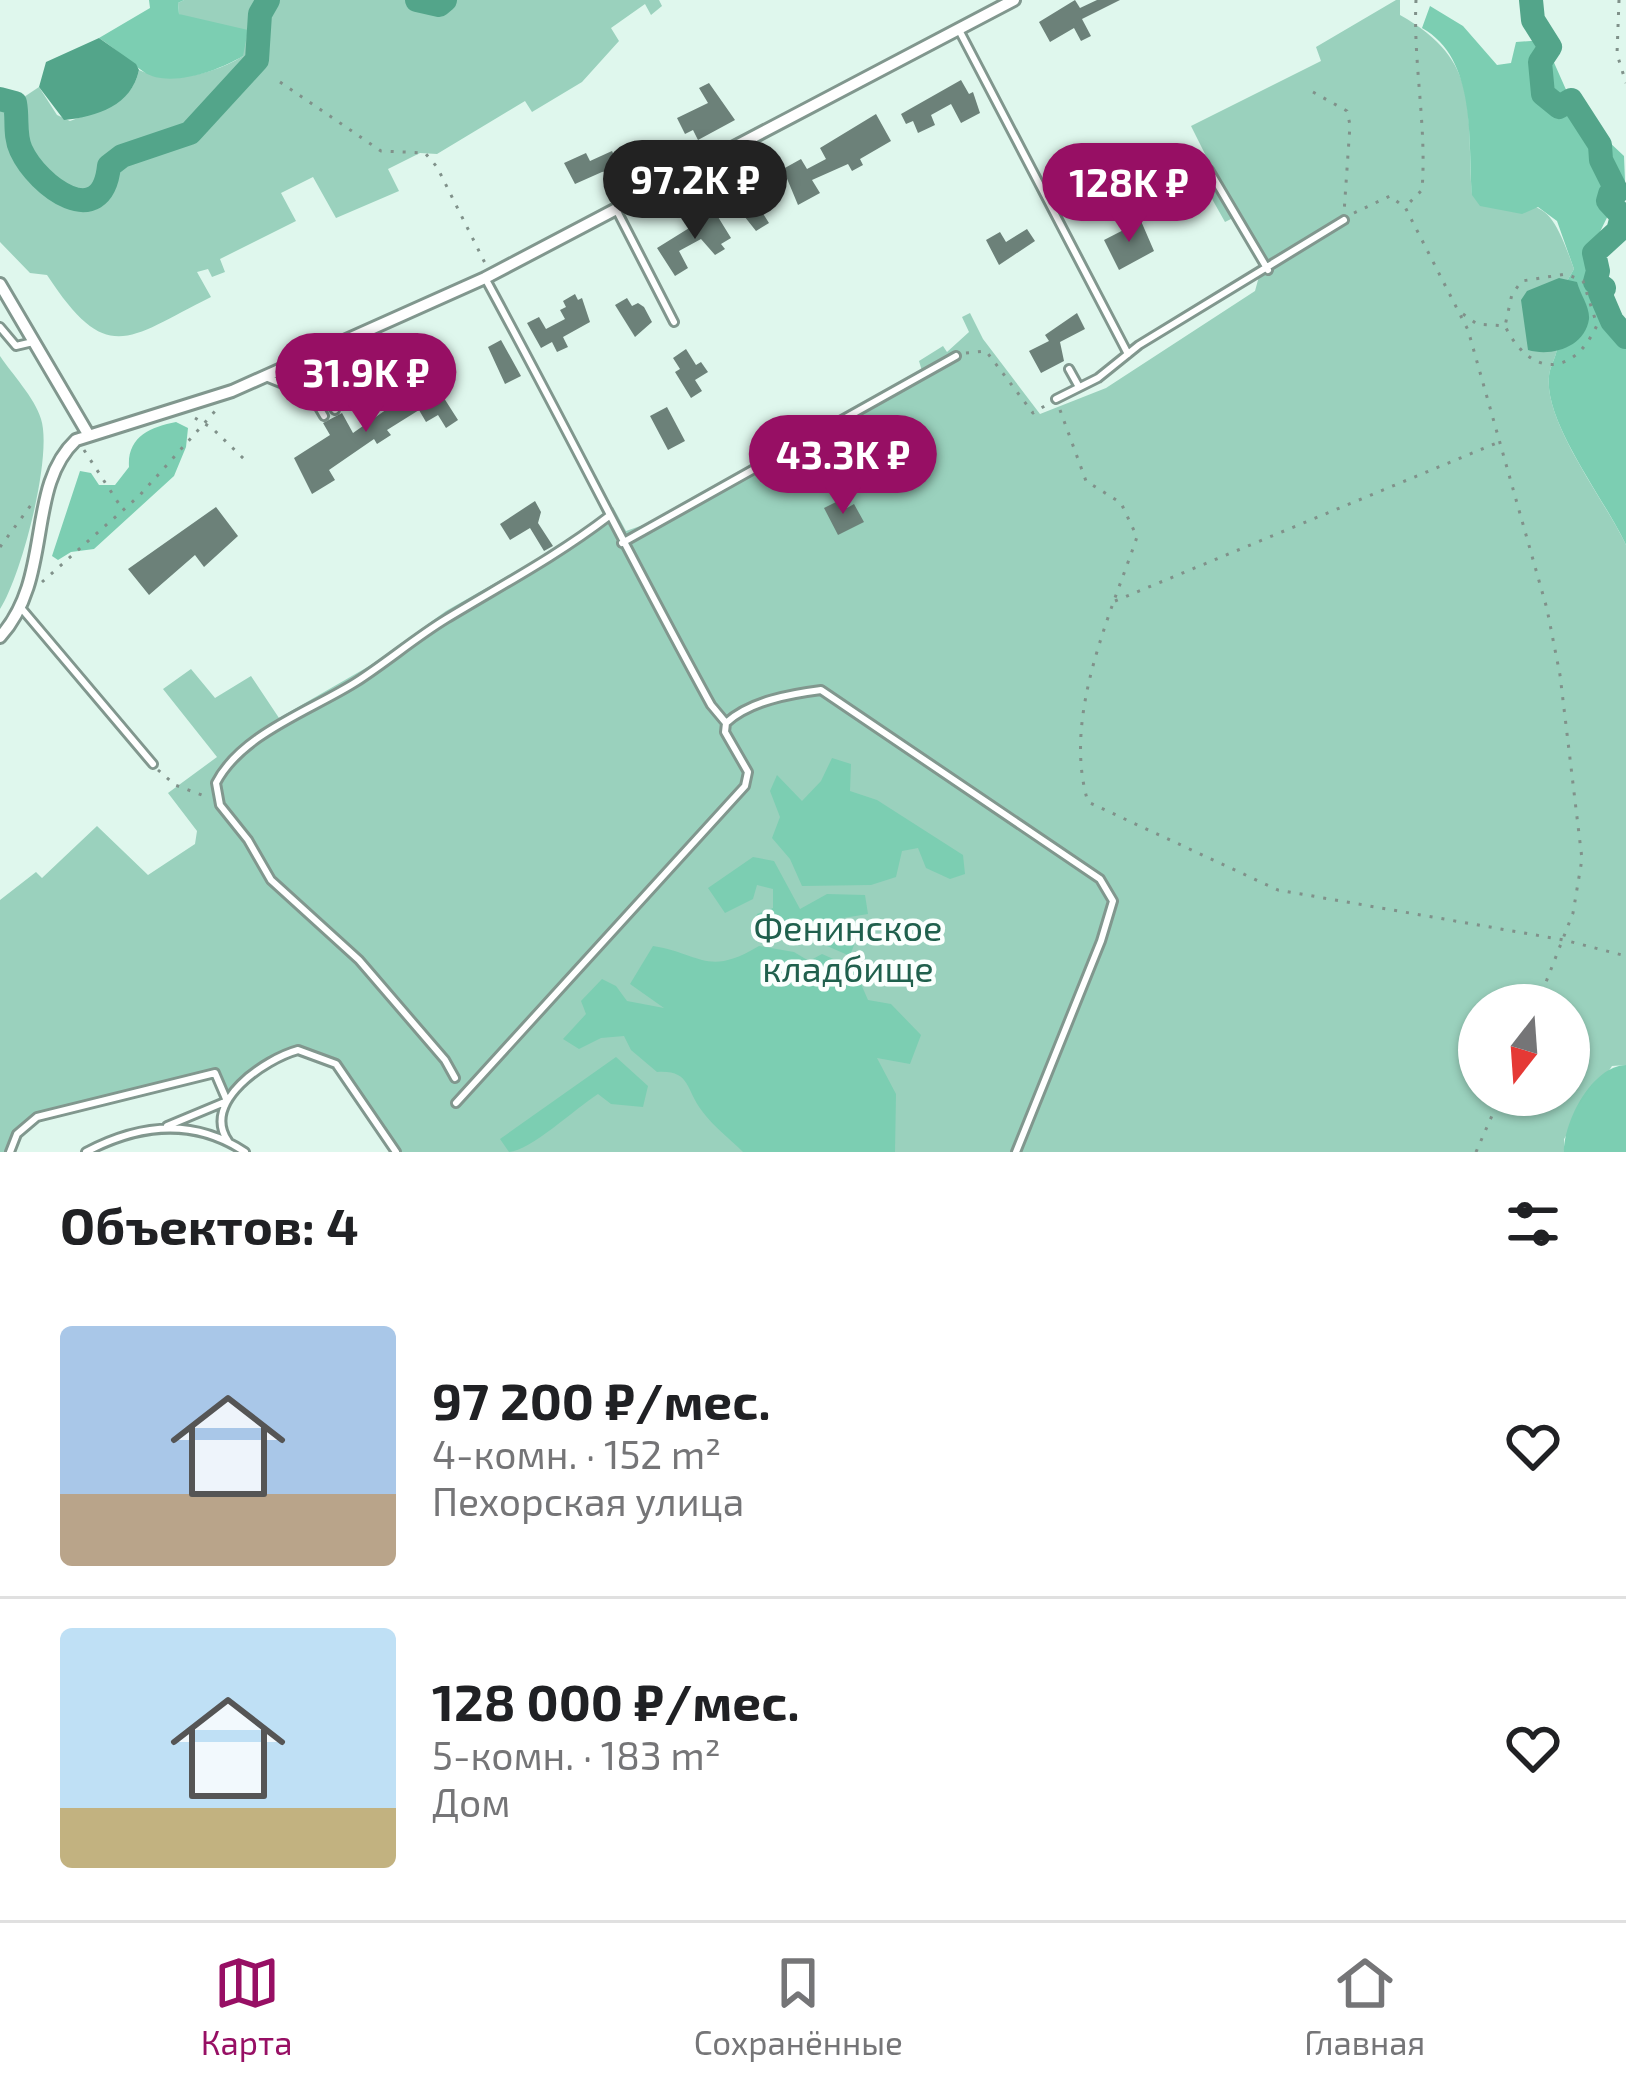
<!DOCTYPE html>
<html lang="ru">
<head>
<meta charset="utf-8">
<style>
	body { margin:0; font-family:"Exo 2",sans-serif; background:#f2f2f2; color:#202124; height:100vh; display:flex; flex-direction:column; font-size:45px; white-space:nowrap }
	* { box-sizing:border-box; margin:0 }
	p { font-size:39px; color:#757577 }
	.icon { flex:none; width:66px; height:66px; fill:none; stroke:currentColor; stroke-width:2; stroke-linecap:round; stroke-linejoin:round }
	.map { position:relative; height:1152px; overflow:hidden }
	.drawer { display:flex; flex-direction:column; background:#fff; flex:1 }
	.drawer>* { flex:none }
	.needle { width:78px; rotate:197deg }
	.controls { position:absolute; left:1458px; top:984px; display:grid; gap:24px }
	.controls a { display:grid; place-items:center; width:132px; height:132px; border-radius:50%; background:#fff; box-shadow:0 3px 9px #0004; font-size:60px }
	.price { position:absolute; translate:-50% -102px; padding:0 27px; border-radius:42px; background:#970f64; color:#fff; font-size:39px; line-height:78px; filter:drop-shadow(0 3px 6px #0008) }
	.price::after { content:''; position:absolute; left:50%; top:72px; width:36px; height:27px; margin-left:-18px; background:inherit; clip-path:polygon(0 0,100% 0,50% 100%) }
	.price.on { background:#222; color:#fff }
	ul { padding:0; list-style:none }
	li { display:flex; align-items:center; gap:36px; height:300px; padding:0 60px }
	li+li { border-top:3px solid #e0e0e0 }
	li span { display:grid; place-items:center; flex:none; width:336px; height:240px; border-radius:12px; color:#555 }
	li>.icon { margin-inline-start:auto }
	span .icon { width:144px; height:144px; fill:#fffc; stroke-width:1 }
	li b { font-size:51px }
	h2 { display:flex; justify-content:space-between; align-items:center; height:144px; padding:0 60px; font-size:51px }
	.tab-bar { display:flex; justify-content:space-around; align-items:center; height:168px; border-top:3px solid #e0e0e0; background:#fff; font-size:33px; color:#757577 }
	.tab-bar a { display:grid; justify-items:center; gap:6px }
	.tab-bar .on { color:#970f64 }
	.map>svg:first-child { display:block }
	.green { fill:#9ad1bd; fill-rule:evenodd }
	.forest { fill:#7cceb2 }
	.water { fill:#53a58a }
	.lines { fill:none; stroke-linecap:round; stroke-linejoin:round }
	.river { stroke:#53a58a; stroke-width:24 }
	.building { fill:#6c8179 }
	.service-casing { stroke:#81978e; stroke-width:12 }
	.minor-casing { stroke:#81978e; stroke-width:16 }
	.path { stroke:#80918a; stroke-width:3; stroke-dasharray:3 9; stroke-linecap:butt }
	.service { stroke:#fff; stroke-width:6 }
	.minor { stroke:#fff; stroke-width:10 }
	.labels { text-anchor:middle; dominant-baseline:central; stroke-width:9; stroke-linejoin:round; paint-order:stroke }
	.park-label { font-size:36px; fill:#20604d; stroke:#fafffd }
</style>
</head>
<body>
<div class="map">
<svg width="1626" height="1152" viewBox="0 0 1626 1152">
	<rect width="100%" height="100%" fill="#dff7ed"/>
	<!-- green -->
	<path class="green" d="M184,0H659L662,6L651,15L645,4L611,28L619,41L582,82L532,112L525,101L437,154L420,153L388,169L399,191L336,218L313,177L281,193L296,221L220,259L225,272L212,277L208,269L197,272L211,297C128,338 108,368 47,275L30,273L0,242V107L15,103L39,87L57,115L70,121C99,110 132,105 139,70C172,85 214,74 243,56L179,14L178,3Z
		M1396,0H1400V15C1482,61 1466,110 1472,194C1545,208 1548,196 1574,269C1548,313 1560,303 1557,348C1556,358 1550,366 1549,376C1544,423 1605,500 1626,545V1065L1612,1066L1564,1139V1152H396C371,1113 348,1056 298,1050L253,1074L227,1101L214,1073L37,1116L25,1125L10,1152H0V900L36,872L42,878L97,826L148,875L195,844L197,831L168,793L217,757L163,689L191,669L215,698L251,676L279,718L371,665L446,611L555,549L613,507L626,531L666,517L922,371L919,361L943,346L947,352L969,332L962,317L970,313L983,339L1040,414L1106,388L1255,291L1261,269L1233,218L1225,222L1198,174L1161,195L1156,187L1207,158L1191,126L1321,61L1316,47ZM1479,1005H1569V1095H1479Z
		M0,356C12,374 35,398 41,419C53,456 21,577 0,609Z"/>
	<!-- forest -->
	<path class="forest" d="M149,0H184L178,3L179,14L248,30L243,56C220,70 169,89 144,72C129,62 115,48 99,38L150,8Z
		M1430,6L1463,26L1497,65L1511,63L1516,42L1544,40L1575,110L1624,156L1625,181L1593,246L1609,322L1626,336V545C1605,499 1544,423 1549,376C1550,366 1556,358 1557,348C1560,303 1548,313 1574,269L1557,221L1538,207L1522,214L1480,206L1472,195C1468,139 1477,59 1422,28Z
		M176,422L188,428L186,447L174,476L94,549L71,552L58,560L52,556L80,471L91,473L99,485H115L129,467C127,437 150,427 176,422Z
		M832,758L851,764L850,791L877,800L963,855L965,874L950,879L926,868L918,848L902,851L896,877L871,885L802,886L790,859L772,838L780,817L770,791L777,775L802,801L821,781Z
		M753,857L774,861L800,909L827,894L865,895L868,914L843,918L854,945L850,956L827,946L815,926L792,927L785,938L756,935L757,914L773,908V889L757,885L753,899L725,913L708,888Z
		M653,946C702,954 707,977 759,946L794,952L809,961L822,954L854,968L868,1000L891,1004L921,1035L910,1064L877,1058L896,1094L895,1152H743C730,1139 713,1126 702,1111C685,1089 691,1070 657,1072L631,1050L624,1036L601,1038L579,1049L563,1039L586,1014L581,1001L602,979L616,986L627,1001L664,1008L630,984Z
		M616,1057L648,1086L643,1107L611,1104L598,1094C576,1108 530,1151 509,1152L500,1139Z
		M1626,1065V1152H1564C1564,1121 1592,1066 1626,1065Z"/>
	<!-- water -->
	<path class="water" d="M99,38L136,64L139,70C132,105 97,117 64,120L39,87L46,62Z
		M1559,278L1577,282C1580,294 1590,307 1589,319C1585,347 1552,357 1528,350L1521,300L1527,291Z"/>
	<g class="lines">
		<!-- river -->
		<path class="river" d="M417,0L439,5L445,0
			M1531,0L1533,20L1550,47L1540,62L1543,94L1559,107L1571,100L1600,145L1601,160L1617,192L1610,194L1608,201L1622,216L1618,231L1594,253L1598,271L1595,282L1604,288L1600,293L1612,321L1626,337
			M0,99L15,103C18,119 14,135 21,150C38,187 102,233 109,166L122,156L190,133L257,60L260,14L268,0"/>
	</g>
	<!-- building -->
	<path class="building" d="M1075,0L1080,8L1097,0H1120L1082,19L1091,36L1081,41L1074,28L1050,42L1039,22Z
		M961,80L969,94L973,92L980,113L961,123L951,104L931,115L935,125L918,133L913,121L906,124L901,114Z
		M709,83L735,120L698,140L693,130L685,134L677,118L708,103L699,88Z
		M876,114L891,141L860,159L863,165L852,171L848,164L812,180L820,193L798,205L783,169L801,159L807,169L826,159L820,148Z
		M612,151L625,178L615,183L608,171L602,172L575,184L564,163L586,153L590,161Z
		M748,190L769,223L756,231L733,202Z
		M715,212L731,238L721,244L725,249L715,255L701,239L679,251L688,268L675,276L657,248Z
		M1141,221L1154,251L1119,270L1104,240Z
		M1027,229L1035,241L999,265L986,240L1000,232L1006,242Z
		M575,294L578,300L582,298L590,322L563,337L568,347L557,352L552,342L541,348L527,323L539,317L546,329L565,319L560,310L566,307L563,301Z
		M627,298L632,306L638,303L644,307L652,322L635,337L615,305Z
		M1077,313L1085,329L1060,342L1064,361L1041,373L1029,351L1049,341L1045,335Z
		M501,340L521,376L505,384L488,347Z
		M686,349L696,365L701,362L708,372L695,380L702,391L691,398L675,372L680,369L673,358Z
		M424,383L435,400L442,395L458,420L446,428L438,415L426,422L419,410L387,430L391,435L377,444L374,439L329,470L335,480L312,494L294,458L330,435L323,423L342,413L353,433Z
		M667,407L685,441L668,450L650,416Z
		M842,499L847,508L854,504L864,522L838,535L824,508Z
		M535,501L541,512L538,523L553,546L544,551L530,528L510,540L500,524Z
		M216,507L238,536L204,567L195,555L149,595L128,569Z"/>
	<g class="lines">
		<!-- service casing -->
		<g class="service-casing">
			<path id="service" d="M959,30L1128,354
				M1209,170L1268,270
				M617,211L674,322
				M485,278C562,419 633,563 711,705L726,723
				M0,327L16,346L33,342
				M1069,369L1079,387
				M268,378L330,403L335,410
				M314,399L324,416
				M1056,399L1098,378L1139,345L1344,220
				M622,543L956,356
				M22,609L153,764
				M455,1078L445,1060L359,960L271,880L248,840L220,805L216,783C241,734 312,710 356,682C387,662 415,638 446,619C502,585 557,556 609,516
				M456,1103L745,786L748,772L725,732L726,723C750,701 790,694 821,690L1100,879L1113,901L1101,941L1016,1152
				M228,1141C201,1102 265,1059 298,1050L336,1064L396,1152
				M10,1152L17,1134L37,1117L215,1073L227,1101L167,1126
				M86,1152C139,1124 194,1118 245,1152"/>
		</g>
		<!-- minor casing -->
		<g class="minor-casing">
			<path id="minor" d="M0,284L88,434
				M0,637C54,577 25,488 76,440L232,391L485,278L1014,0"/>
		</g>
		<!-- path -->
		<path class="path" d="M1416,0C1413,64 1427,126 1422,190L1405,207L1468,330L1547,609L1560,675L1582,859L1573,913L1537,1005
			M1619,0L1617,54L1626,83
			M280,82L381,151L425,153L437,167L485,263
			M1313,92L1347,111L1350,125L1344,213
			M1354,213L1390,196L1403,206
			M1463,314L1477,324L1505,326C1530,377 1573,378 1597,325L1583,281L1566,274L1522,281L1512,294L1505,326
			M966,353L986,351L1033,413L1048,404
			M1060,410L1086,481L1121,503L1137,537C1110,616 1062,717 1088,802L1278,890L1564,940L1626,956
			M195,418L212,428L245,460
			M84,450L121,507
			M0,547L31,505
			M42,582L140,495L217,409
			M1115,601L1499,442
			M158,770L175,785L207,797
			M1476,1152L1501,1095"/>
		<!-- service -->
		<use href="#service" class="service"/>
		<!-- minor -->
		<use href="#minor" class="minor"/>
	</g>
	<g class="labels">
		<!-- park labels -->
		<g class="park-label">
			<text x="848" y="926">Фенинское<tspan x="848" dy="41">кладбище</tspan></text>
		</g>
	</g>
</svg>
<div class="controls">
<a><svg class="needle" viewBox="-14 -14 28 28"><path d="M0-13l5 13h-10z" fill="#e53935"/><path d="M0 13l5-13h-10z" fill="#757577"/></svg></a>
</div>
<b class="price on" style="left:695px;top:242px">97.2K ₽</b>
<b class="price" style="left:1129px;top:245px">128K ₽</b>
<b class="price" style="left:366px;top:435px">31.9K ₽</b>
<b class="price" style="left:843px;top:517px">43.3K ₽</b>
</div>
<section class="drawer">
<h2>Объектов: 4<svg class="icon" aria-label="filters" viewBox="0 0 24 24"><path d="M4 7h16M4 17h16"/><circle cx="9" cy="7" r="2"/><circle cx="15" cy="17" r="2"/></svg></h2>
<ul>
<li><span style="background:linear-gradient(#a9c7e8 70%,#b9a48a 0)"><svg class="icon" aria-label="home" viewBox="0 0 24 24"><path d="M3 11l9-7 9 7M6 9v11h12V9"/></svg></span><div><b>97 200 ₽/мес.</b><p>4-комн. · 152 m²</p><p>Пехорская улица</p></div><svg class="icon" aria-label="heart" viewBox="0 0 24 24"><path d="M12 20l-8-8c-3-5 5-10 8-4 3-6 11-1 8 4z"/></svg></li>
<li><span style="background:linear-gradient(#bfe0f5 75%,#c2b280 0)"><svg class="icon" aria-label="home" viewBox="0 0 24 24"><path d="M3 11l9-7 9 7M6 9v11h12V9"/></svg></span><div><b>128 000 ₽/мес.</b><p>5-комн. · 183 m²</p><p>Дом</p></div><svg class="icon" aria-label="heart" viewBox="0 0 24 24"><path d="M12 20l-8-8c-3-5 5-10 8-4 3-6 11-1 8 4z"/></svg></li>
</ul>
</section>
<nav class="tab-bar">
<a class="on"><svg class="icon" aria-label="map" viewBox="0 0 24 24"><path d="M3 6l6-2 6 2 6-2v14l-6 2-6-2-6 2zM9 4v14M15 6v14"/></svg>Карта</a>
<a><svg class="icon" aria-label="saved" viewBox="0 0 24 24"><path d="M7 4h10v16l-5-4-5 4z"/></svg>Сохранённые</a>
<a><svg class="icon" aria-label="home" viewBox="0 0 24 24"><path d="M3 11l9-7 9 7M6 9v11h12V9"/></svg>Главная</a>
</nav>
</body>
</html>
